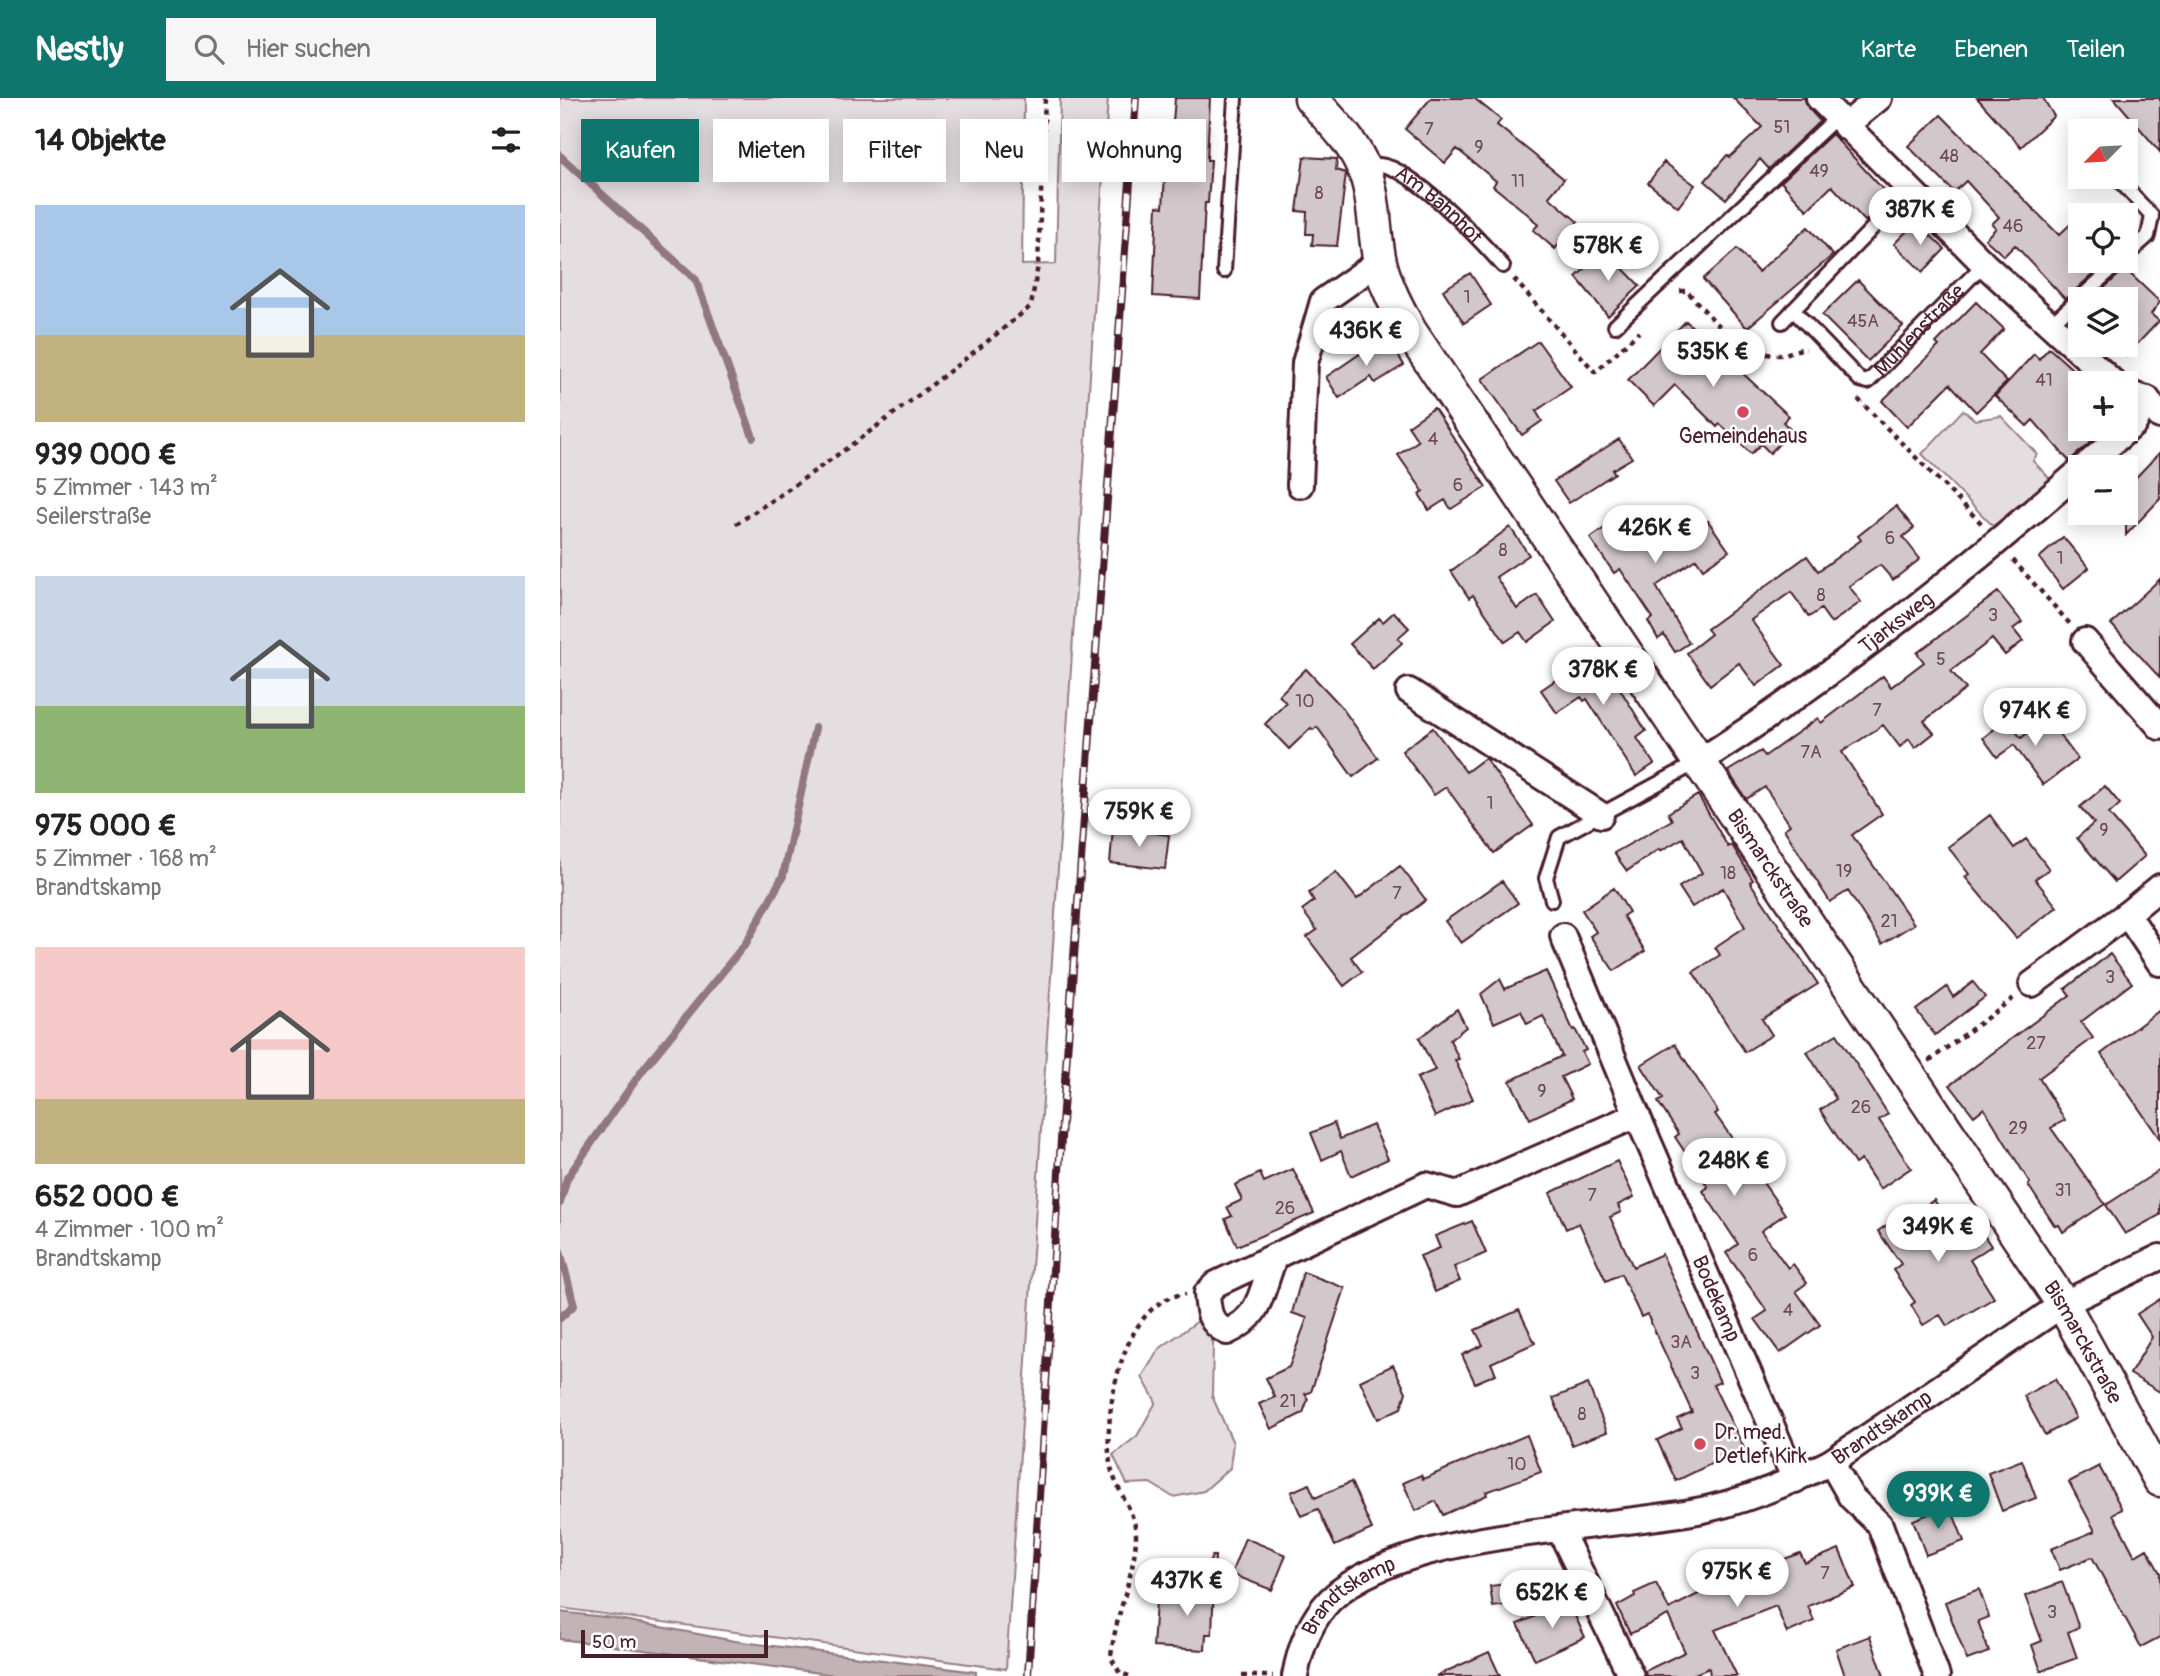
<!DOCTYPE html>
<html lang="de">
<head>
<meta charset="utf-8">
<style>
	body { margin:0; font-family:Pangolin,sans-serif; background:#f6f6f6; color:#222; height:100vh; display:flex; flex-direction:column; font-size:26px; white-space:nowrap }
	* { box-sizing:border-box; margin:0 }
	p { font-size:23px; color:#767676 }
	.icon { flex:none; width:38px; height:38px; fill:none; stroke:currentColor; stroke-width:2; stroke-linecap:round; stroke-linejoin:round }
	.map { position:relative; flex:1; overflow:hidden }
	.details { display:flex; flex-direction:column; background:#fff; width:560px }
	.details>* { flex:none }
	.guide { position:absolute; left:21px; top:21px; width:665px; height:63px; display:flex; gap:14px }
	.needle { width:46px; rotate:246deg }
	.fabs { position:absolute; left:1508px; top:21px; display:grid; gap:14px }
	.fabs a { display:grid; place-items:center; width:70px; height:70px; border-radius:0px; background:#fff; box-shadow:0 4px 18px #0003; font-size:35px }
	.scale { position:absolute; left:21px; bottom:18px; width:187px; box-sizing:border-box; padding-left:7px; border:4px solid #4a1f2b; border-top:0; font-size:19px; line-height:24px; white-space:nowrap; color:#4a1f2b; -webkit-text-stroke:5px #fff; paint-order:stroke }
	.price { position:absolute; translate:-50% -60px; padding:0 16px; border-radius:24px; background:#fff; color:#222; font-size:23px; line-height:46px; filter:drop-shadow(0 2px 4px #0008) }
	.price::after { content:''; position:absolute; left:50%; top:42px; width:21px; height:16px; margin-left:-10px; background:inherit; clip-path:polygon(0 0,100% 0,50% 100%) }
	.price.on { background:#0f766e; color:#fff }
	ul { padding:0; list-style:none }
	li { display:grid; align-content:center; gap:14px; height:371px; padding:0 35px }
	li span { display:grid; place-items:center; height:217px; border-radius:0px; color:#555 }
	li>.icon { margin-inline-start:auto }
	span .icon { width:126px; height:126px; fill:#fffc; stroke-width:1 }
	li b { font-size:30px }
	h2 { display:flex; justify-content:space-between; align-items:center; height:84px; padding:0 35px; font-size:30px }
	.tag { padding:0 24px; border-radius:0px; background:#fff; box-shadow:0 4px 18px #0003; font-size:24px; line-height:63px }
	.tag.on { background:#0f766e; color:#fff }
	header { display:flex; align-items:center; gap:42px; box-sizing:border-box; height:98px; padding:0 35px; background:#0f766e; color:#fff }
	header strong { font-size:33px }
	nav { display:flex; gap:38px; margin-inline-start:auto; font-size:24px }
	.search { width:490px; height:63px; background:#f6f6f6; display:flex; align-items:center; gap:18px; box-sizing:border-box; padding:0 24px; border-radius:0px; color:#767676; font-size:26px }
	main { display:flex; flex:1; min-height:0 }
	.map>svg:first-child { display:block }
	.green { fill:#e5dee0; stroke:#987e86; stroke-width:2 }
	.water { fill:#c1b3b6; stroke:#91787e; stroke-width:2 }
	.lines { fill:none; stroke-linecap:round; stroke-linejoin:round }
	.stream { stroke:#91787e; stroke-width:8 }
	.building { fill:#d2c7cb; stroke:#4a1f2b; stroke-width:2 }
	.service-casing { stroke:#4a1f2b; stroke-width:18 }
	.minor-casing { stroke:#4a1f2b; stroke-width:30 }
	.tertiary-casing { stroke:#4a1f2b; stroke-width:37 }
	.path { stroke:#4a1f2b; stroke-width:4.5; stroke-dasharray:5 5; stroke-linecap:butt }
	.service { stroke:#fff; stroke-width:12 }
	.minor { stroke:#fff; stroke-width:24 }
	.tertiary { stroke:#fff; stroke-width:32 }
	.rail-casing { stroke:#4a1f2b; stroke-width:8 }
	.rail { stroke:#fff; stroke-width:5; stroke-dasharray:16; stroke-linecap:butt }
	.poi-dot { fill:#d1495b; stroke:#fff; stroke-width:2.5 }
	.labels { text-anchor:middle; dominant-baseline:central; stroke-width:5; stroke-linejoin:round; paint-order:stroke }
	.number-label { font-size:18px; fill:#6c4953 }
	.street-label { font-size:21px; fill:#4a1f2b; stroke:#fff }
	.poi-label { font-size:21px; fill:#4a1f2b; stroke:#fff }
</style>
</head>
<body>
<header>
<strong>Nestly</strong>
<div class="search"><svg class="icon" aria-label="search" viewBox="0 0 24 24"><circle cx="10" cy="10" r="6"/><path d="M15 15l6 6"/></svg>Hier suchen</div>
<nav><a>Karte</a><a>Ebenen</a><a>Teilen</a></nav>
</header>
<main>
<section class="details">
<h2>14 Objekte<svg class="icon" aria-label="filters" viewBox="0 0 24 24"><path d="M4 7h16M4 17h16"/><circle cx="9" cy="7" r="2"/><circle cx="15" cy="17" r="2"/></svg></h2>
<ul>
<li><span style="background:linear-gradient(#a9c7e8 60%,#c2b280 0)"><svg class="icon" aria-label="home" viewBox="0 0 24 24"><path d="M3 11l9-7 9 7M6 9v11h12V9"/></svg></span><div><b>939 000 €</b><p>5 Zimmer · 143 m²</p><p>Seilerstraße</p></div></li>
<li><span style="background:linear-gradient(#c9d6e8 60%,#8fb573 0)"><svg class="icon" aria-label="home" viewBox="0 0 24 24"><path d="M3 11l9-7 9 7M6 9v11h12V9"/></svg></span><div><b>975 000 €</b><p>5 Zimmer · 168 m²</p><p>Brandtskamp</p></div></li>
<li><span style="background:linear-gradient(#f6c9c9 70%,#c2b280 0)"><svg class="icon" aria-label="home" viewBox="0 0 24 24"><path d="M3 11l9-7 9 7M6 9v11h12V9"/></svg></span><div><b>652 000 €</b><p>4 Zimmer · 100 m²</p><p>Brandtskamp</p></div></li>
</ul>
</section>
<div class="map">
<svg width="1600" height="1578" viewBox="0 0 1600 1578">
	<rect width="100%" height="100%" fill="#fff"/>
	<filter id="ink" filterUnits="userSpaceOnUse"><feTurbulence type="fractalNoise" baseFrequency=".0143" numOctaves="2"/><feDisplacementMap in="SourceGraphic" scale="14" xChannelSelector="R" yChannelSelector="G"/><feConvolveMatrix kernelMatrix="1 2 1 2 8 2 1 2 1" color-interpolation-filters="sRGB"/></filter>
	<g filter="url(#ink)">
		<!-- green -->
		<path class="green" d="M0,0H464L462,167L496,166L500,0H548L446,1571L0,1510Z
			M1403,312L1415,322L1441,318L1477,356L1473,363L1491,382L1433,428L1362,356Z
			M642,1220L653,1245L652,1298L673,1345L670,1370L644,1393L613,1399L590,1385L567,1386L553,1357L577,1338L596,1304L582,1279L599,1251Z"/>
		<!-- water -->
		<path class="water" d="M0,1514L53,1520L175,1543L416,1574V1578H283L0,1541Z"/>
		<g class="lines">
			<!-- stream -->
			<path class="stream" d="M0,58L136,182L193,339
				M0,1105L7,1080L82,973L186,845L223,778L255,630
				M0,1153L14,1207L0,1220"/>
		</g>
		<!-- building -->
		<path class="building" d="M615,0H650L647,62H651L648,105H645L640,201L593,198L597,108L603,109L606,60H610Z
			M871,0H914L941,22L937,27L1004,81L989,99L1018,124L995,151L973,132L978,127L971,119L933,88L936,83L897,51L885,65L845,31Z
			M1173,0H1245L1248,10L1260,23L1209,71L1200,61L1166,101L1145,83L1167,57L1170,59L1202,29Z
			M1417,0H1483L1494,18L1461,49Z
			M1554,0H1600V54Z
			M1381,17L1499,137L1521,116V163H1548L1505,201L1455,147L1444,158L1425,141L1436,130L1432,126L1439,119L1406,83L1394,94L1348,48Z
			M1272,36L1330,99L1309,121L1305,123L1272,88L1247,112L1221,84Z
			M744,59L777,61L776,72L786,75L777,148L752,147L753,136H746L747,114L737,113Z
			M1104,64L1135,87L1118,109L1088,85Z
			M1356,124L1385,151L1363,174L1334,146Z
			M1248,129L1273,157L1187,230L1143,181L1177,151L1198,174Z
			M1045,152L1080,188L1048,218L1016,179Z
			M1565,171L1600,204L1591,216L1599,223L1566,258V201H1532Z
			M910,175L931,207L904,225L883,192Z
			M1298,182L1343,228L1308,263L1262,217Z
			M1416,204L1444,231L1420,256L1447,284L1416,314L1390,286L1347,329L1322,303L1379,248L1376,245Z
			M1126,223L1229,318L1223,324L1232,333L1210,355L1201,346L1191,356L1160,326L1157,329L1115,287L1094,308L1068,282Z
			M826,238L844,267L815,285L811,279L779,300L766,279Z
			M978,243L1011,289L976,313L982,323L962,337L922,281Z
			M1489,250L1521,279V331H1546L1509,363L1473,322L1467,328L1435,298L1474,256L1479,261Z
			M874,310L926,389L891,411L885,402L869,412L859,396L863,393L838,357L858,343L848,328Z
			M1059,341L1072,360L1052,372L1055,375L1009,405L994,383Z
			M1600,354V401L1566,437V390Z
			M1336,408L1354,430L1343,439L1360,461L1333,482L1320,467L1289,488L1301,504L1271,525L1261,511L1249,519L1231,494L1191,522L1224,567L1196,588L1179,565L1150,587L1127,555L1151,536L1147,531L1247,458L1258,473L1301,442L1298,438Z
			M1074,410L1104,454L1148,423L1169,453L1143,471L1136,461L1096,488L1129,545L1115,554L1104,537L1098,541L1088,523L1093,520L1060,471L1054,475L1030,440Z
			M950,429L969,457L936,479L957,511L977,497L995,524L967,544L960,534L945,544L913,497L909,500L891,473Z
			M1503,439L1529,470L1503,491L1479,460Z
			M1600,481V580L1551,526Z
			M1438,494L1462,524L1453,531L1463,543L1445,557L1432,541L1391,573L1406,591L1364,623L1374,635L1355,650L1349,641L1340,649L1323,627L1282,654L1322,716L1292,737L1354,826L1322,846L1288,793L1270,804L1224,731L1230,727L1205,689L1186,701L1168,673L1201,653L1205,658L1258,620L1261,625L1323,578L1331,589L1364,564L1357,555Z
			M834,514L849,530L838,540L842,545L813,571L790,546L819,520L823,524Z
			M1037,554L1086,633L1077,640L1094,666L1076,678L1027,601L1024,603L1021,599L997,615L981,592Z
			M746,571L780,607L818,660L793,679L757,629L753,632L751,630L729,651L705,626L726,605L719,597Z
			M1487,620L1518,661L1483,687L1454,647L1437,659L1423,640L1447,621L1461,640Z
			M873,630L906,674L925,660L973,727L934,755L886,689L874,697L842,653Z
			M1545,688L1560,706L1549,716L1585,758L1555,784L1517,740L1534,725L1520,709Z
			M1138,697L1168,749L1172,747L1193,782L1190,784L1258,886L1202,921L1212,937L1185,954L1133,874L1160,857L1155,849L1185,829L1163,790L1132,809L1119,789L1142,775L1123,740L1100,753L1099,751L1067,773L1054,755L1112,722L1108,715Z
			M1430,717L1454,750L1466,741L1489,771L1475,781L1497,809L1456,840L1405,779L1409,776L1388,749Z
			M553,730L609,737L605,771L550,765Z
			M840,768L866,802L791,859L802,874L784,888L747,839L757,832L742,812L754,803L749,795L776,774L797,801Z
			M942,783L958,805L901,845L885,823Z
			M1054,790L1069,814L1063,818L1085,853L1054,873L1030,838L1036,834L1022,812Z
			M1550,856L1572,885L1521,924L1533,940L1479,980L1505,1022L1491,1030L1545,1106L1503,1134L1499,1127L1495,1128L1468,1087L1470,1085L1424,1010L1414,1018L1390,987L1510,897L1505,891Z
			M986,873L1013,932L1015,931L1026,952L1022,954L1028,966L1001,979L1012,1001L970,1021L950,983L1002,958L983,918L967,926L961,913L934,925L921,896L940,881L945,891Z
			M1413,884L1425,899L1375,937L1356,912L1387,889L1393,899Z
			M897,911L906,929L890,942L899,961L895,962L913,1001L875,1019L857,980L875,972L859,940Z
			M1600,912V1041L1541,956Z
			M1277,936L1328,1016L1319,1022L1351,1070L1320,1091L1301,1062L1295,1066L1260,1012L1276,1001L1247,954Z
			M1115,946L1158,1014L1155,1016L1225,1116L1201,1133L1228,1170L1233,1166L1247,1185L1236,1193L1260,1227L1220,1255L1195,1221L1207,1213L1166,1155L1178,1146L1143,1093L1148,1089L1115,1039L1119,1036L1098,1004L1103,1001L1081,967Z
			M774,1025L780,1041L813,1027L828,1061L791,1078L781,1053L762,1062L751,1035Z
			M1057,1063L1074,1099L1058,1107L1061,1114L1050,1119L1073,1169L1102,1156L1160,1284L1153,1287L1184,1350L1116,1383L1097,1342L1122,1330L1117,1321L1132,1314L1087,1216L1081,1219L1061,1176L1046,1183L1019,1125L1006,1131L990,1095Z
			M733,1071L754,1115L677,1148L665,1121L672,1118L667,1109L682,1102L675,1087L700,1075L704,1084Z
			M1600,1072V1117L1565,1136L1546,1107Z
			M1374,1102L1395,1133L1400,1130L1402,1133L1415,1124L1431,1148L1410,1162L1434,1200L1387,1228L1380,1217L1363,1227L1351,1207L1355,1204L1333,1172L1341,1166L1318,1133L1334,1122L1338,1127Z
			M912,1123L926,1155L894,1169L900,1183L875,1194L860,1158L880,1150L875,1138Z
			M743,1174L785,1190L751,1294L745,1296L748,1301L743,1315L711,1331L699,1306L715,1299L706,1280L729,1269L747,1220L732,1215Z
			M1600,1201V1294L1570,1276L1592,1239L1577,1216Z
			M959,1212L975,1245L931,1265L936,1276L915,1285L902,1257L923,1247L915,1232Z
			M833,1267L846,1294L841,1310L818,1321L800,1283Z
			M1495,1281L1516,1320L1485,1337L1464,1298Z
			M1028,1286L1047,1334L1012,1347L993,1300Z
			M967,1337L981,1374L926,1394L927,1397L883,1417L876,1403L856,1413L843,1385L861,1377L863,1381Z
			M1462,1362L1476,1400L1442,1413L1428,1375Z
			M1539,1368L1562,1411L1553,1416L1575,1458L1587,1451L1600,1475V1539L1581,1549L1532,1459L1500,1472L1491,1451L1535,1433L1509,1384Z
			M791,1384L812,1431L775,1448L758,1411L741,1418L731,1394L749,1386L755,1400Z
			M1390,1408L1404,1443L1366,1457L1353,1422Z
			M685,1440L726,1457L712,1492L671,1476Z
			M1279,1451L1295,1489L1248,1508L1254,1523L1227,1535L1216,1508L1155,1532L1177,1578H1150L1149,1570L1130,1578H1086L1085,1573L1125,1554L1108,1517L1070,1536L1057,1508L1075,1498L1074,1495L1096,1485L1109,1511L1152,1489L1240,1455L1245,1465Z
			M652,1458H655L652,1536H646L645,1552L593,1549L596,1504L633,1506Z
			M961,1484L963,1505L933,1509L930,1488Z
			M1502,1484L1519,1529L1508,1534L1517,1560L1481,1573L1472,1547L1482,1543L1465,1498Z
			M1419,1491L1429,1519L1418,1523L1429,1554L1407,1562L1385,1504Z
			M1008,1503L1025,1539L975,1562L958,1526Z
			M1310,1538L1324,1578H1285L1276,1551Z
			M929,1554L940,1578H876Z"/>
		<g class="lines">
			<!-- service casing -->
			<g class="service-casing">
				<g id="service">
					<path id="s1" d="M804,70C808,69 815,67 820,67C853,70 920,142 943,168"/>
					<path d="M1556,79L1592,118L1588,138L1566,158"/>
					<path d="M664,173L675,0"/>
					<path id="s2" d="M1233,212L1300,282L1308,284L1424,166"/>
					<path d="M1222,224L1349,92"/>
					<path d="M1490,227L1561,163"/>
					<path d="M1055,228L1277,19"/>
					<path d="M992,802L986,780L999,739L1138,664"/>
				</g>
			</g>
			<!-- minor casing -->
			<g class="minor-casing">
				<g id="minor">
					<path d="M1259,0L1424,166L1554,285"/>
					<path d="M1285,28L1319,0"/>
					<path d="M1566,295L1587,301L1600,318"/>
					<path d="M1524,369L1574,326L1587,301"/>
					<path d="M740,387L745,265L763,203L820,163"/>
					<path d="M1525,543L1600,629"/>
					<path d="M849,593L1041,717"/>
					<path id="s3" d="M1140,663C1275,577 1400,478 1521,372"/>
					<path d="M1600,789L1567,816L1600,865"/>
					<path d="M1003,838L1077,1017"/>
					<path d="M1472,886L1567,816"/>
					<path id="s4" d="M715,1158C700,1193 703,1218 667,1234C649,1225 648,1213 647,1195L656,1186L866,1087L897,1096L1077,1017L1235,1382"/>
					<path d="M1271,1364L1291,1399L1320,1427L1377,1578"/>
					<path d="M1000,1432L1071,1578"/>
					<path id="s5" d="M735,1578C740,1550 750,1523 770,1502C844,1430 1046,1433 1147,1411C1191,1401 1231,1384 1271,1364L1503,1206L1600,1159"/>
				</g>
			</g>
			<!-- tertiary casing -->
			<g class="tertiary-casing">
				<g id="tertiary">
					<path id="s6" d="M751,0C770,22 792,42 803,69C816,99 813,133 820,164C826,189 838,211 850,233L1503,1206L1600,1382"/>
				</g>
			</g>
			<!-- path -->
			<path class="path" d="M954,181L1035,274L1079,234
				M1120,193H1127C1150,218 1177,254 1215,257C1226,258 1236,250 1246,251
				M1298,301L1422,426
				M176,426C279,359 376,286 471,208L478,167L485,0
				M1453,462L1510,526
				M1369,963L1455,899
				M569,1578L560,1575L551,1560C554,1520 574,1481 576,1440C577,1413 554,1391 550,1365C543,1316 562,1200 626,1196
				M682,1578H713"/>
			<!-- service -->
			<use href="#service" class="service"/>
			<!-- minor -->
			<use href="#minor" class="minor"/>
			<!-- tertiary -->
			<use href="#tertiary" class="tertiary"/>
			<!-- rail casing -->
			<g class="rail-casing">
				<path id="rail" d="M468,1578L502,1025L576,0"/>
			</g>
			<!-- rail -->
			<use href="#rail" class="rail"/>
		</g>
	</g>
	<!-- markers -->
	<g class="poi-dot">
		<circle cx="1183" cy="314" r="7"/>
		<circle cx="1140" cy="1346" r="7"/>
	</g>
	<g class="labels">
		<!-- number labels -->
		<g class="number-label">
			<text x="1222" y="29">51</text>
			<text x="869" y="31">7</text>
			<text x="919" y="49">9</text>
			<text x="1389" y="58">48</text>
			<text x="1259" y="73">49</text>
			<text x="958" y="83">11</text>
			<text x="759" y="95">8</text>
			<text x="1453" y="128">46</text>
			<text x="907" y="199">1</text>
			<text x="1303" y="223">45A</text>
			<text x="1484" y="282">41</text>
			<text x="873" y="341">4</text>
			<text x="898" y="387">6</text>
			<text x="1330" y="440">6</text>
			<text x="943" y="452">8</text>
			<text x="1500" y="460">1</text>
			<text x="1261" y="497">8</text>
			<text x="1433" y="517">3</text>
			<text x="1381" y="561">5</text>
			<text x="745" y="603">10</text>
			<text x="1317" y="612">7</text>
			<text x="1251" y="654">7A</text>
			<text x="930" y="705">1</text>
			<text x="1544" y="732">9</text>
			<text x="1284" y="773">19</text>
			<text x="1168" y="775">18</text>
			<text x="837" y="795">7</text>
			<text x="1329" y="823">21</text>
			<text x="1550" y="879">3</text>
			<text x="1476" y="945">27</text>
			<text x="982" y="993">9</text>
			<text x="1301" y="1009">26</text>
			<text x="1458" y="1030">29</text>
			<text x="1503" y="1092">31</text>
			<text x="1032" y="1097">7</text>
			<text x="725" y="1110">26</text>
			<text x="1193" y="1157">6</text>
			<text x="1228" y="1212">4</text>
			<text x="1121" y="1244">3A</text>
			<text x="1135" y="1275">3</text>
			<text x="728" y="1303">21</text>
			<text x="1022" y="1316">8</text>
			<text x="957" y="1366">10</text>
			<text x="1265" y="1475">7</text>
			<text x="1492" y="1514">3</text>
		</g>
		<!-- street labels -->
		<g class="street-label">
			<text stroke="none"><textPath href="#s1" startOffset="89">Am Bahnhof</textPath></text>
			<text stroke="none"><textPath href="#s2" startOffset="178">Mühlenstraße</textPath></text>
			<text stroke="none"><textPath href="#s3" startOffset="240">Tjarksweg</textPath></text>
			<text stroke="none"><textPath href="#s6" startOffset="906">Bismarckstraße</textPath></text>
			<text stroke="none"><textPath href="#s4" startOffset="814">Bodekamp</textPath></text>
			<text stroke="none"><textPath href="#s6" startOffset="1474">Bismarckstraße</textPath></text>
			<text stroke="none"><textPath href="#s5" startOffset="672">Brandtskamp</textPath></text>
			<text stroke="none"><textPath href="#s5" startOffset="102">Brandtskamp</textPath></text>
		</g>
		<!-- poi labels -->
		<g class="poi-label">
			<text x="1183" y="338">Gemeindehaus</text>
			<text x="1154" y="1334" text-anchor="start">Dr. med.<tspan x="1154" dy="24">Detlef Kirk</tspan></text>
		</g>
	</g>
</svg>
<div class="fabs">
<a><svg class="needle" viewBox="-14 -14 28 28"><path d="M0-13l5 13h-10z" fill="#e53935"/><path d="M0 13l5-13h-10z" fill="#767676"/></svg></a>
<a><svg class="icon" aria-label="locate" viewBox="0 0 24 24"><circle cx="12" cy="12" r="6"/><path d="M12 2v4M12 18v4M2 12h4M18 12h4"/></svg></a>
<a><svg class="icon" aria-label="layers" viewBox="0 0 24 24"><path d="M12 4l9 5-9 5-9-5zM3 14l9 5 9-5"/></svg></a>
<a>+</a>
<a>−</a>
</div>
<div class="scale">50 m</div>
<b class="price" style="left:1360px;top:149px">387K €</b>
<b class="price" style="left:1048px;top:185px">578K €</b>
<b class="price" style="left:806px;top:270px">436K €</b>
<b class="price" style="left:1153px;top:291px">535K €</b>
<b class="price" style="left:1095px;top:467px">426K €</b>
<b class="price" style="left:1043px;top:609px">378K €</b>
<b class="price" style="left:1475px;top:650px">974K €</b>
<b class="price" style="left:579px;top:751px">759K €</b>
<b class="price" style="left:1174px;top:1100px">248K €</b>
<b class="price" style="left:1378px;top:1166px">349K €</b>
<b class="price on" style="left:1378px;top:1433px">939K €</b>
<b class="price" style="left:1177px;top:1511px">975K €</b>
<b class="price" style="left:627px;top:1520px">437K €</b>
<b class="price" style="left:992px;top:1532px">652K €</b>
<div class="guide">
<a class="tag on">Kaufen</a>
<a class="tag">Mieten</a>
<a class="tag">Filter</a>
<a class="tag">Neu</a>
<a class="tag">Wohnung</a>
</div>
</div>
</main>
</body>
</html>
